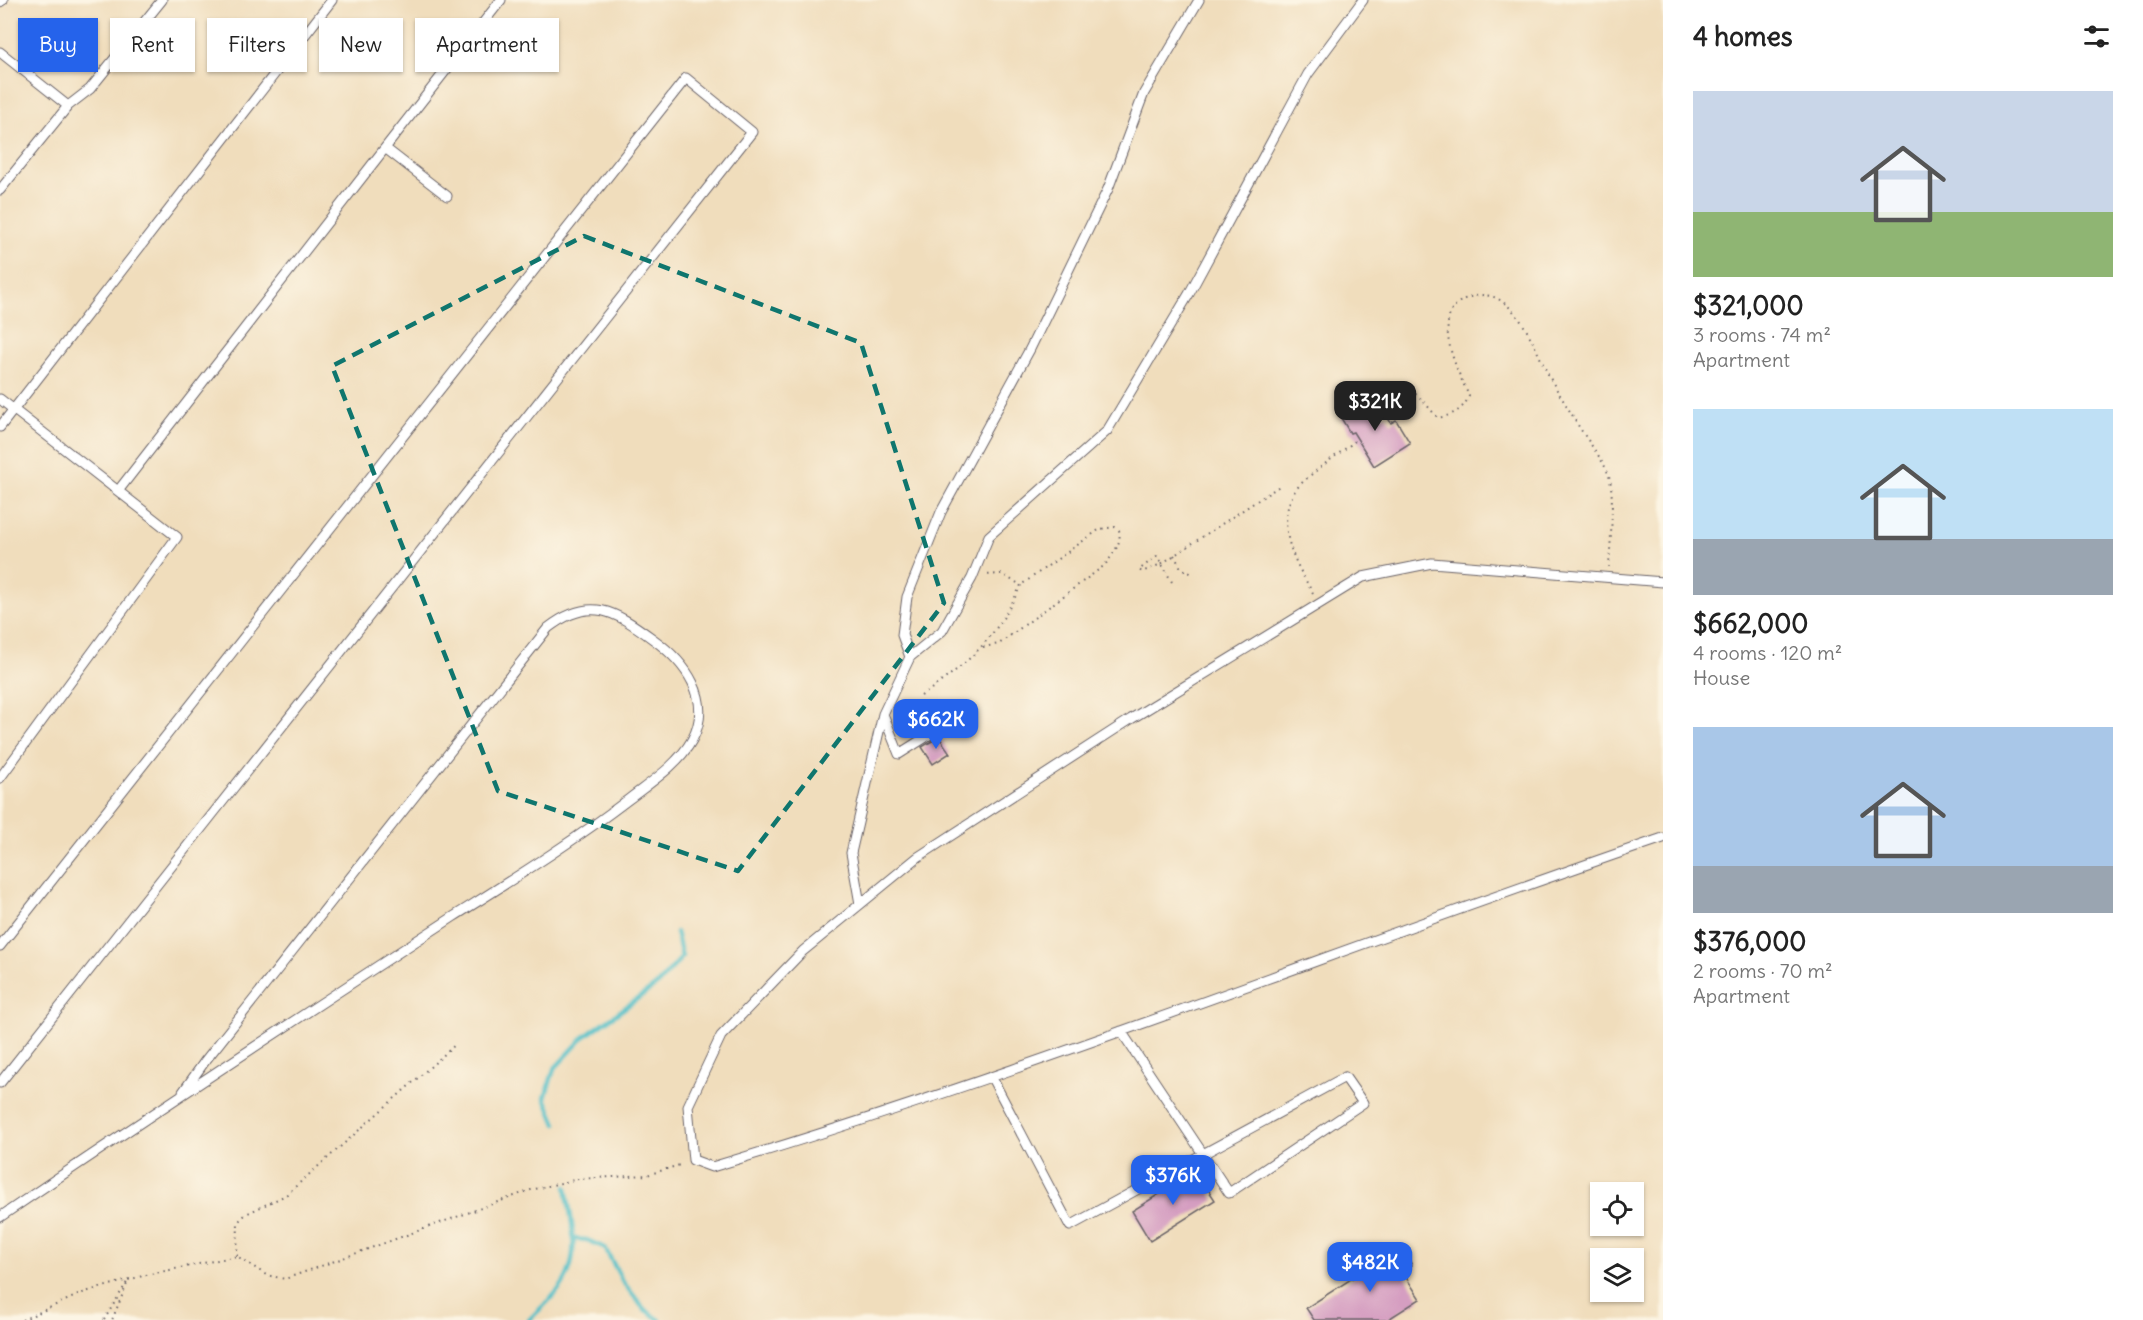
<!DOCTYPE html>
<html lang="en">
<head>
<meta charset="utf-8">
<style>
	body { margin:0; font-family:Delius,sans-serif; background:#f2f2f2; color:#222; height:100vh; display:flex; flex-direction:column; font-size:22px; white-space:nowrap }
	* { box-sizing:border-box; margin:0 }
	p { font-size:20px; color:#767676 }
	.icon { flex:none; width:33px; height:33px; fill:none; stroke:currentColor; stroke-width:2; stroke-linecap:round; stroke-linejoin:round }
	.map { position:relative; flex:1; overflow:hidden }
	.drawer { display:flex; flex-direction:column; background:#fff; width:480px }
	.drawer>* { flex:none }
	.top-card { position:absolute; left:18px; top:18px; width:570px; height:54px; display:flex; gap:12px }
	.tools { position:absolute; left:1590px; top:1182px; display:grid; gap:12px }
	.tools a { display:grid; place-items:center; width:54px; height:54px; border-radius:0px; background:#fff; box-shadow:0 2px 4px #0004; font-size:30px }
	.price { position:absolute; translate:-50% -51px; padding:0 14px; border-radius:12px; background:#2563eb; color:#fff; font-size:20px; line-height:39px; filter:drop-shadow(0 2px 3px #0008) }
	.price::after { content:''; position:absolute; left:50%; top:36px; width:18px; height:14px; margin-left:-9px; background:inherit; clip-path:polygon(0 0,100% 0,50% 100%) }
	.price.selected { background:#222; color:#fff }
	ul { padding:0; list-style:none }
	li { display:grid; align-content:center; gap:12px; height:318px; padding:0 30px }
	li span { display:grid; place-items:center; height:186px; border-radius:0px; color:#555 }
	li>.icon { margin-inline-start:auto }
	span .icon { width:108px; height:108px; fill:#fffc; stroke-width:1 }
	li b { font-size:26px }
	h2 { display:flex; justify-content:space-between; align-items:center; height:72px; padding:0 30px; font-size:26px }
	.tag { padding:0 21px; border-radius:0px; background:#fff; box-shadow:0 2px 4px #0004; font-size:21px; line-height:54px }
	.tag.selected { background:#2563eb; color:#fff }
	main { display:flex; flex:1; min-height:0 }
	.map>svg:first-child { display:block }
	.lines { fill:none; stroke-linecap:round; stroke-linejoin:round }
	.stream { stroke:#51bfc7; stroke-width:4.5 }
	.building { fill:#d59ec1 }
	.lane-casing { stroke:#6a6368; stroke-width:11 }
	.path { stroke:#6a6368; stroke-width:2; stroke-dasharray:1.5 4.5; stroke-linecap:butt }
	.lane { stroke:#fff; stroke-width:9 }
	.marked { fill:none; stroke:#0f766e; stroke-width:4.5; stroke-dasharray:12 8; stroke-linejoin:round }
</style>
</head>
<body>
<main>
<div class="map">
<svg width="1663" height="1320" viewBox="0 0 1663 1320">
	<rect width="100%" height="100%" fill="#fcf5e5"/>
	<filter id="ink" filterUnits="userSpaceOnUse"><feTurbulence type="fractalNoise" baseFrequency=".0167" numOctaves="2"/><feDisplacementMap in="SourceGraphic" scale="12" xChannelSelector="R" yChannelSelector="G"/><feConvolveMatrix kernelMatrix="1 2 1 2 8 2 1 2 1" color-interpolation-filters="sRGB"/></filter>
	<filter id="wash" filterUnits="userSpaceOnUse"><feTurbulence type="fractalNoise" baseFrequency=".008" numOctaves="4" result="noise"/><feDisplacementMap in="SourceGraphic" scale="24" xChannelSelector="R" yChannelSelector="G"/><feGaussianBlur stdDeviation="1.35" result="paint"/><feColorMatrix in="noise" values="0 0 0 0 0 0 0 0 0 0 0 0 0 0 0 0 0 1.4 0 .05"/><feComposite in="paint" operator="in"/></filter>
	<g filter="url(#wash)">
		<rect width="100%" height="100%" fill="#f0ddbc"/>
		<g class="lines">
			<!-- stream -->
			<path class="stream" d="M556,1124L545,1098L554,1069L584,1037L658,984L682,957L676,932
				M574,1239L587,1240L605,1248L623,1282L644,1309L660,1320
				M529,1320C540,1308 556,1296 564,1282C581,1253 571,1219 566,1187"/>
		</g>
		<g id="blocks">
			<!-- building -->
			<path class="building" d="M1372,400L1383,417L1386,415L1391,423L1396,420L1410,443L1374,466L1353,432L1350,433L1341,418Z
				M939,737L950,753L933,764L922,747Z
				M1196,1171L1215,1200L1150,1241L1132,1211Z
				M1401,1247L1412,1265L1402,1271L1420,1299L1387,1320H1314L1306,1308Z"/>
		</g>
	</g>
	<g filter="url(#ink)">
		<use href="#blocks" fill-opacity="0" stroke="#6a6368" stroke-width="1.5"/>
		<g class="lines">
			<!-- lane casing -->
			<g class="lane-casing">
				<path id="lane" d="M0,2L3,0
					M0,52L68,106L0,190
					M68,106L90,89L162,0
					M385,148L501,0
					M0,399L177,537L0,778
					M0,427L332,0
					M118,491L385,148L447,196
					M1663,582L1432,563L1363,577L1131,719L918,857L803,951L721,1036L688,1106L693,1160L712,1167C1034,1071 1345,946 1663,838
					M910,657L942,631L972,578L989,536L1107,431L1189,294L1308,74L1363,0
					M965,727L956,718L899,754L883,714L910,657L902,635L907,597L941,512L1030,349L1108,189L1144,93L1199,0
					M860,904L851,853L883,714
					M0,946L686,78L752,132L0,1083
					M992,1078L1070,1226L1345,1077L1363,1103L1229,1193L1121,1031
					M0,1217C150,1115 301,1016 453,917C513,879 573,842 629,799C651,782 678,765 692,740C714,699 685,662 653,639C615,611 590,595 548,628L205,1061L183,1092"/>
			</g>
			<!-- path -->
			<path class="path" d="M1370,390C1407,377 1415,392 1438,418C1453,415 1463,410 1469,396C1458,372 1428,313 1467,298C1476,295 1488,293 1498,299C1525,314 1536,352 1550,378C1559,394 1569,409 1578,425C1586,439 1605,462 1609,476C1615,495 1610,546 1609,567
				M1174,555L1181,568L1194,575
				M1172,582L1157,556L1139,570L1142,572L1161,564L1281,485
				M1313,593C1295,563 1274,525 1295,491C1303,478 1342,452 1355,441
				M983,647L999,644L1105,565C1113,554 1122,544 1119,530L1115,527L1100,529L1021,585
				M921,696C970,662 995,640 1021,585L1001,574L985,575
				M237,1256L238,1222L246,1214L286,1195L456,1044
				M22,1320L85,1292L146,1275L237,1256L266,1275L285,1279L531,1190L578,1179L647,1175L683,1164
				M104,1320L129,1279L112,1320"/>
			<!-- lane -->
			<use href="#lane" class="lane"/>
		</g>
	</g>
	<!-- marked area -->
	<path class="marked" d="M584,236L861,343L944,603L738,871L498,791L332,366Z"/>
</svg>
<div class="tools">
<a><svg class="icon" aria-label="locate" viewBox="0 0 24 24"><circle cx="12" cy="12" r="6"/><path d="M12 2v4M12 18v4M2 12h4M18 12h4"/></svg></a>
<a><svg class="icon" aria-label="layers" viewBox="0 0 24 24"><path d="M12 4l9 5-9 5-9-5zM3 14l9 5 9-5"/></svg></a>
</div>
<b class="price selected" style="left:1375px;top:432px">$321K</b>
<b class="price" style="left:936px;top:750px">$662K</b>
<b class="price" style="left:1173px;top:1206px">$376K</b>
<b class="price" style="left:1370px;top:1293px">$482K</b>
<div class="top-card">
<a class="tag selected">Buy</a>
<a class="tag">Rent</a>
<a class="tag">Filters</a>
<a class="tag">New</a>
<a class="tag">Apartment</a>
</div>
</div>
<section class="drawer">
<h2>4 homes<svg class="icon" aria-label="filters" viewBox="0 0 24 24"><path d="M4 7h16M4 17h16"/><circle cx="9" cy="7" r="2"/><circle cx="15" cy="17" r="2"/></svg></h2>
<ul>
<li><span style="background:linear-gradient(#c9d6e8 65%,#8fb573 0)"><svg class="icon" aria-label="home" viewBox="0 0 24 24"><path d="M3 11l9-7 9 7M6 9v11h12V9"/></svg></span><div><b>$321,000</b><p>3 rooms · 74 m²</p><p>Apartment</p></div></li>
<li><span style="background:linear-gradient(#bfe0f5 70%,#9aa5b1 0)"><svg class="icon" aria-label="home" viewBox="0 0 24 24"><path d="M3 11l9-7 9 7M6 9v11h12V9"/></svg></span><div><b>$662,000</b><p>4 rooms · 120 m²</p><p>House</p></div></li>
<li><span style="background:linear-gradient(#a9c7e8 75%,#9aa5b1 0)"><svg class="icon" aria-label="home" viewBox="0 0 24 24"><path d="M3 11l9-7 9 7M6 9v11h12V9"/></svg></span><div><b>$376,000</b><p>2 rooms · 70 m²</p><p>Apartment</p></div></li>
</ul>
</section>
</main>
</body>
</html>
